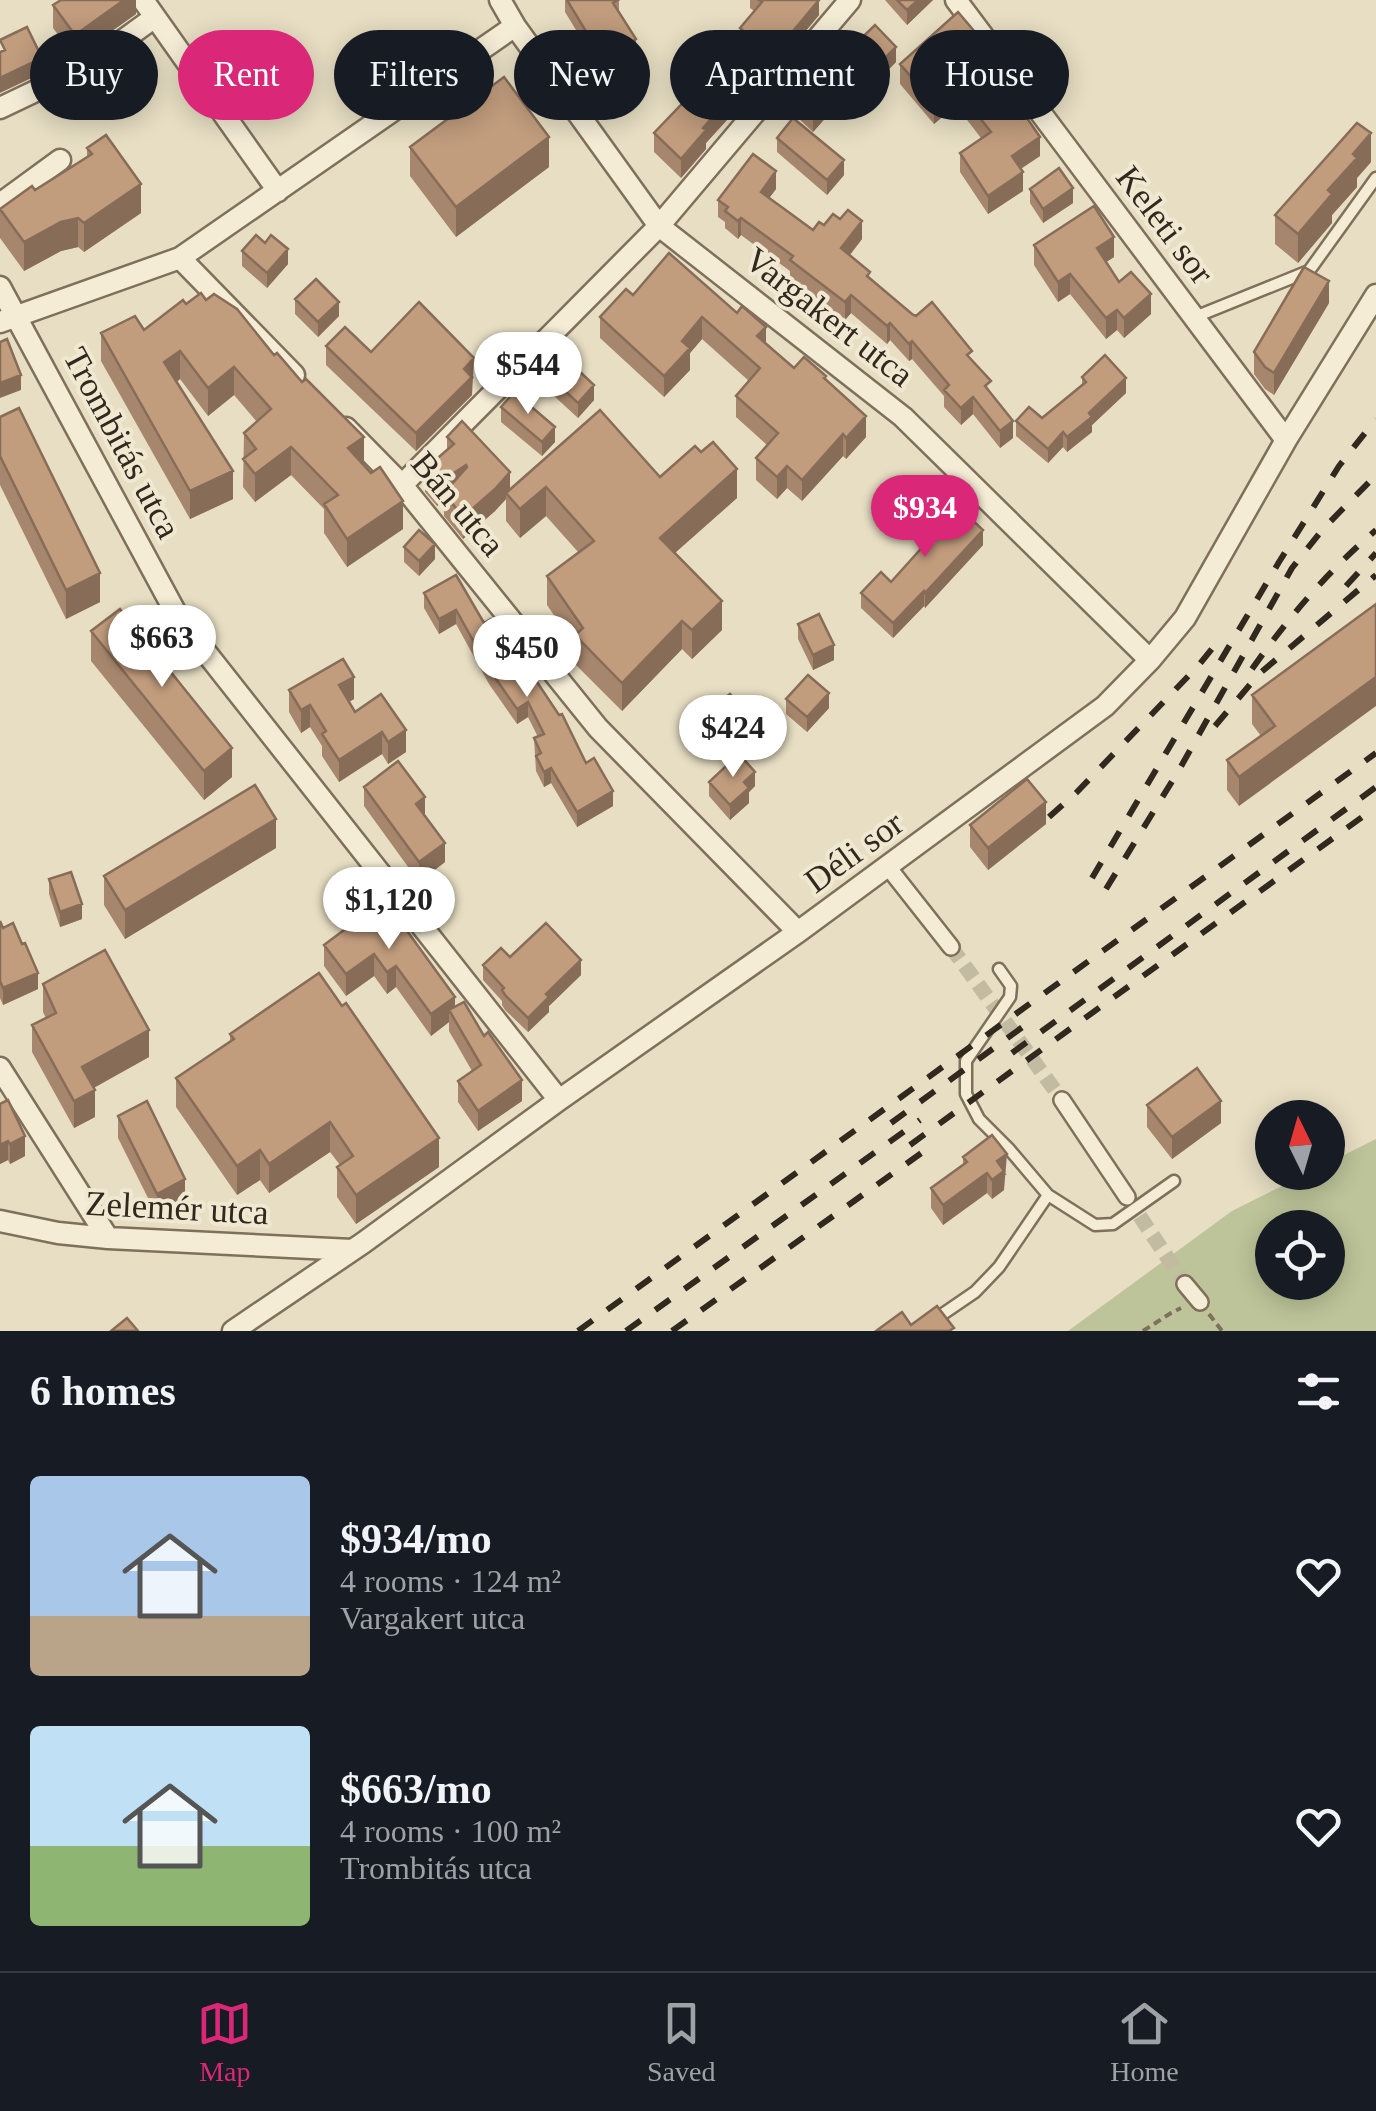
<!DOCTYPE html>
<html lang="en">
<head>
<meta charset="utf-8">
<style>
	body { margin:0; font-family:"Times New Roman",serif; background:#20242c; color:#f1f3f6; height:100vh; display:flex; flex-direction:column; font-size:38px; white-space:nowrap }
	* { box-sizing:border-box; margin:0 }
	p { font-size:32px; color:#9ea1a6 }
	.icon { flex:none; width:55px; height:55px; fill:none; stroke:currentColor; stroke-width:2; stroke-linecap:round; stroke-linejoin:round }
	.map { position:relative; height:1331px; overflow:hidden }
	.side { display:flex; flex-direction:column; background:#171b24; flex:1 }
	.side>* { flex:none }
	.top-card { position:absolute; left:30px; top:30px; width:1318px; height:90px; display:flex; gap:20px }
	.needle { width:65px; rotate:355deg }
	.controls { position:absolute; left:1255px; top:1100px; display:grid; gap:20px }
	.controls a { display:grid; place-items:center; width:90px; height:90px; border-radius:50%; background:#171b24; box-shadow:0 5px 25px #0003; font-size:50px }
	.price { position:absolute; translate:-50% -85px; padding:0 22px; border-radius:35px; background:#fff; color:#222; font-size:32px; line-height:65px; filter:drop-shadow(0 2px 5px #0008) }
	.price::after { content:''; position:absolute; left:50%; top:60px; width:30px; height:22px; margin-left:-15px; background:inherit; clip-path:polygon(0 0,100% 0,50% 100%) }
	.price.current { background:#db2777; color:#fff }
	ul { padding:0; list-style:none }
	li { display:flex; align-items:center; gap:30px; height:250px; padding:0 30px }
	li span { display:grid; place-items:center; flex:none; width:280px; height:200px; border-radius:10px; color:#555 }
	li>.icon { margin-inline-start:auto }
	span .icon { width:120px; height:120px; fill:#fffc; stroke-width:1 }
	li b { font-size:42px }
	h2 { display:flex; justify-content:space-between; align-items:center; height:120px; padding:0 30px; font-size:42px }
	.tag { padding:0 35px; border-radius:45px; background:#171b24; box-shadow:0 5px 25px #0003; font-size:35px; line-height:90px }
	.tag.current { background:#db2777; color:#fff }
	.tab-bar { display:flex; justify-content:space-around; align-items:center; height:140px; border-top:2px solid #363941; background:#171b24; font-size:28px; color:#9ea1a6 }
	.tab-bar a { display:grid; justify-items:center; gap:5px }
	.tab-bar .current { color:#db2777 }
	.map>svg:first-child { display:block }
	.green { fill:#bdc499; fill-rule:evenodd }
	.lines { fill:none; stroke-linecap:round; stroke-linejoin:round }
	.pedestrian-tunnel { stroke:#c3baa2; stroke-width:15; stroke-dasharray:15 8; stroke-linecap:butt }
	.service-casing { stroke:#7f705c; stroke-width:15 }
	.pedestrian-casing { stroke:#7f705c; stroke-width:20 }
	.minor-casing { stroke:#7f705c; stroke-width:25 }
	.path { stroke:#7f705c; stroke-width:4; stroke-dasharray:8 5; stroke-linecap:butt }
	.service { stroke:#f4ecd5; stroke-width:10 }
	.pedestrian { stroke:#f4ecd5; stroke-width:15 }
	.minor { stroke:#f4ecd5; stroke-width:20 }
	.rail { stroke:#31281e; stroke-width:6; stroke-dasharray:18 18; stroke-linecap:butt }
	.wall { fill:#a6866c }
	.shaded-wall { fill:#876d58 }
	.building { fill:#c19c7d; stroke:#876d58; stroke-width:2.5 }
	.labels { text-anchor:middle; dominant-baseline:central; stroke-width:8; stroke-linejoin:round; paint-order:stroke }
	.street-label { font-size:35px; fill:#31281e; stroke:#f0e8d1 }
</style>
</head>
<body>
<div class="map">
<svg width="1376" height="1331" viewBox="0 0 1376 1331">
	<rect width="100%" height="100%" fill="#e7dec3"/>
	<!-- green -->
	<path class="green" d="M1376,1139V1331H1068L1232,1211L1308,1173L1328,1172V1163ZM1272,1228H1328V1282H1272Z"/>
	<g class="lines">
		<!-- pedestrian-tunnel -->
		<path class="pedestrian-tunnel" d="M951,947L1062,1100
			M1127,1197L1185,1284"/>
		<!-- service casing -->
		<g class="service-casing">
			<path id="service" d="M1195,317L1309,271L1376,178
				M999,969L1011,986L1010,997L966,1061V1094L979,1119L1009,1149L1048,1195L1095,1225L1113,1224L1174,1181
				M918,1331L975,1292L999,1267L1048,1195"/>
		</g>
		<!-- pedestrian casing -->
		<g class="pedestrian-casing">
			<path id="pedestrian" d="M888,867L951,947
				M1062,1100L1127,1197
				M1185,1284L1200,1302"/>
		</g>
		<!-- minor casing -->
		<g class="minor-casing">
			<path id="minor" d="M143,0L278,191
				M500,0L515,26L659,226L903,417L1150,660
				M956,0L1286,440
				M0,108L86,67L155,17
				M0,204L60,160
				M180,258L294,375
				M0,287L178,617L559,1100
				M0,322L180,258L515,26
				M346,428L402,485L598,728L798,932
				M402,485L659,226L850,0
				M0,1068L108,1238
				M0,1221L58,1233L108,1238L352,1250
				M233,1331L363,1243L559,1100L798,932L1105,706L1150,660L1185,618L1286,440L1376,295"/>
		</g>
		<!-- path -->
		<path class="path" d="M1209,1314L1222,1331
			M1143,1331L1171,1313L1181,1308"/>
		<!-- service -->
		<use href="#service" class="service"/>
		<!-- pedestrian -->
		<use href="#pedestrian" class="pedestrian"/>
		<!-- minor -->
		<use href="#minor" class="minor"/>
		<!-- rail -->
		<path class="rail" d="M1346,586L1376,553
			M1252,669C1288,618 1328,571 1376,530
			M1215,726L1259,674L1376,575
			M1049,817L1076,793L1198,666L1215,645
			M1092,878L1279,562L1339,466L1376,419
			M1106,889L1179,770L1292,568L1323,529L1376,475
			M1012,1053L1376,787
			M891,1123L1024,1026
			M910,1145L1376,807
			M578,1331L1376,753
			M626,1331L920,1120
			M672,1331L934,1144"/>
	</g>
	<!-- wall -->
	<path class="wall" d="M136,0V14L75,57L53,28V5Z
		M565,0H619V11L636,54L617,66L612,58L598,66L565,12Z
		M750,0H819V15L773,70L740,42V28L754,11L750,8Z
		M885,0H933L907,25Z
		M975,53L952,72L960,102L934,124L900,84V64Z
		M844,55L896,62L866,92L844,70Z
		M673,64L724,80L736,110L706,143V149L681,178L654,152V133L688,97L673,83Z
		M796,90L844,96V111L829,114L813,132L797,117Z
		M964,98L1019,107L1040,156L1021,169L1023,191L988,214L960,172V153L981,138L964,116Z
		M777,138L844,175L827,195L777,152Z
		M410,147L549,167L456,237L410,176Z
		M87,148L141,213L84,252L78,247L61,251L24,271L0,238V209L35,190L87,157Z
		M1371,162L1357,178V187L1332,215V223L1298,263L1275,244V215Z
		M776,189L769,198L813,230L824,225L862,239L850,255L870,278L912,314L972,359L991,393L1013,438L1000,448L973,414L961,425L944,407V396L912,359L909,361L890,340L887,344L851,313L845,320L790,277V271L741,235L738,239L725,228V222L718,217V200Z
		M1030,189L1073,203L1043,223L1030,203Z
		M1034,245L1114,257L1106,262L1119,282L1151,314L1124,338L1117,330L1106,339L1070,294L1058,302L1034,265Z
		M242,251L288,264L267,288L242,266Z
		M669,253L794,368L826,379L866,437L846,459L843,456L802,501L787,488L777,499L756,480V458L767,445L736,417V396L749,381L702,339L690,353V370L664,397L600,338V317L633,295Z
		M295,299L339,316L318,337L295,314Z
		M1329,303L1274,395L1265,389L1254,374V352Z
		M186,304L364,465L403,529L347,567L324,533V509L291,475L255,502L243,487L244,433L257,422L234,395L208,416L180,379L177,382L233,499L190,519L101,361V333L144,330Z
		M326,346L371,352L474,377L472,380V395L416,451L326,365Z
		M541,369L594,400L578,418L541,384Z
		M1082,377L1126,393L1092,425V432L1067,452L1063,447L1048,463L1016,436V421L1042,418L1082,385Z
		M501,407L555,442L542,456L501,422Z
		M0,417L100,602L66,619L0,485Z
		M447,437L510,490L660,477L737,498L675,553L722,630L692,659L682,649L622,711L575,664V646L547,605V576L579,553L546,516L520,538L506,521V499L495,511L463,539L444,516V501L437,506L425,492V469L447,450Z
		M923,507L983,545L925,608L924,606L893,638L861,608V593L891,582L936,532L923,522Z
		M404,547L435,559L419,576L404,562Z
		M424,593L484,623L515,675L586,763L613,806L577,827L551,783L544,787L536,771L534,738L538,737L528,717L517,724L489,684L456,624L439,634L424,608Z
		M1376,604L1239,806L1227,790V760L1261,736L1252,724V695Z
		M798,624L834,660L813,670L798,639Z
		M91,631L232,777L204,800L91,661Z
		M289,690L354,699L349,702L355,712L381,694L406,752L388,764L382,754L339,782L322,756V746L310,727L301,733L289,712Z
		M786,699L829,708L807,732L786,714Z
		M713,707L755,740L738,753L713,722Z
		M709,782L755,786L749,792V803L730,820L709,796Z
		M364,787L425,816L445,862L419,882L364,806Z
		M1046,824L988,870L970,847V825Z
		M276,848L125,939L104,905V876Z
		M49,879L82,919L60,927L49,894Z
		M348,919L455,1007L522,1101L478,1131L458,1102V1081L472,1071L449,1031V1022L431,1036L396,987L387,994L374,976L346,996L324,966V945L348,927Z
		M0,921L38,989L3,1005L0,998Z
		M510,957L581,975L549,1006V1012L528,1032L505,1010L502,1005V1001L483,980V965Z
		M43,984L149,1057L94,1088L95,1117L74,1128L32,1052V1025L46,1018L43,1012Z
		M230,1034L439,1167L356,1224L337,1197V1167L340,1165L330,1152L269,1193L260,1180L237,1195L176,1107V1078L230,1041Z
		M0,1104L25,1156L10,1164L8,1160L0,1164Z
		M1147,1105L1221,1123L1172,1159L1147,1127Z
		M118,1116L185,1201L157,1216L118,1138Z
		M963,1157L1007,1174L1004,1176V1190L992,1199L987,1193L943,1225L931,1208V1188L963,1164Z"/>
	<!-- shaded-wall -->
	<path class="shaded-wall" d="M124,0H136V14L75,57V35Z
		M819,0V15L773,70V55Z
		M918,0H933L907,25V10Z
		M975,32V53L941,81V61Z
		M636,39V54L617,66V51Z
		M612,43V58L598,66V51Z
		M896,47V62L866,92V77Z
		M42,58V73L0,93V78Z
		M960,81V102L934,124V103Z
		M1019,89V107L1011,95Z
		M736,91V110L706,143V149L681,178V159L703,128Z
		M829,99V114L813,132V117Z
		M1371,133V162L1357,178V187L1332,215V223L1298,263V234L1353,154Z
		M549,137V167L456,237V207Z
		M1040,137V156L1012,174V156Z
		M844,160V175L827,195V180Z
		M776,171V189L761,209V192Z
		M1023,172V191L988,214V196Z
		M141,184V213L84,252V223Z
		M1073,188V203L1043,223V209Z
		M78,218V247L61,251L24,271V242L61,222Z
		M741,218V235L738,239V221Z
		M862,221V239L841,266V248Z
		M1114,237V257L1097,268V248Z
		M288,249V264L267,288V273Z
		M1070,274V294L1058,302V282Z
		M1329,281V303L1274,395V373Z
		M1151,294V314L1124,338V318Z
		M851,295V313L845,320V302Z
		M339,302V316L318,337V322Z
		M1117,310V330L1106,339V318Z
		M702,317V339L690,353V370L664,397V376L682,341Z
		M890,323V340L887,344V326Z
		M766,327V349L757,336Z
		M912,341V359L909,361V344Z
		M180,351V379L164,390V362Z
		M474,358L472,395L416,451V433L464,369Z
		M234,367V395L208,416V388Z
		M21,375V390L0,398V383Z
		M1126,378V393L1092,425V432L1067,452V437L1089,413Z
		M594,385V400L578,418V403Z
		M973,397V414L961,425V408Z
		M866,416V437L846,459V438Z
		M1013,421V438L1000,448V431Z
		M555,427V442L542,456V442Z
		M1063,432V447L1048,463V449Z
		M843,434V456L802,501V480Z
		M364,437V466L348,448Z
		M291,447V475L255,502V474Z
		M466,465V487L444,493V501L437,506V484Z
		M787,466V488L777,499V477Z
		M737,469V498L660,566V538Z
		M233,471V499L190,519V491Z
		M510,472V495L506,493V499L495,511L463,539V517Z
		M546,487V516L520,538V509Z
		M403,501V529L347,567V539Z
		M983,530V545L925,608V593Z
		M435,544V559L419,576V561Z
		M100,573V602L66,619V590Z
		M924,591V606L893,638V623Z
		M722,601V630L692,659V630Z
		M456,610V624L439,634V619Z
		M682,621V649L622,711V683Z
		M834,645V660L813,670V655Z
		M354,677V699L339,707V685Z
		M1376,677V706L1239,806V777Z
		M829,693V708L807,732V717Z
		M528,702V717L517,724V709Z
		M310,705V727L301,733V710Z
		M755,725V740L738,753V738Z
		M406,730V752L388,764V742Z
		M382,732V754L339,782V760Z
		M232,748V777L204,800V771Z
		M551,768V783L544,787V772Z
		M755,772V786L749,792V803L730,820V805L744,782Z
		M613,791V806L577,827V812Z
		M425,797V816L416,804Z
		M1046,802V824L988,870V848Z
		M276,819V848L125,939V910Z
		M445,843V862L419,882V862Z
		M82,904V919L60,927V912Z
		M374,954V976L346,996V974Z
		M581,960V975L549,1006V1012L528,1032V1018L546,994Z
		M396,966V987L387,994V972Z
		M38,973V989L3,1005V988Z
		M455,997V1018L449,1010V1022L431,1036V1014Z
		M149,1030V1057L82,1094V1067Z
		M522,1080V1101L478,1131V1111Z
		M95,1090V1117L74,1128V1101Z
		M1221,1101V1123L1172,1159V1137Z
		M330,1122V1152L269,1193V1164Z
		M25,1136V1156L10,1164V1144Z
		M439,1138V1167L356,1224V1195Z
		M8,1141V1160L0,1164V1145Z
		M260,1150V1180L237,1195V1166Z
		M1007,1154L1004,1190L992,1199V1180L997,1161Z
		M987,1173V1193L943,1225V1205Z
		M185,1179V1201L157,1216V1194Z"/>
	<!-- building -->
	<path class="building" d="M61,0H124L75,35L53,5Z
		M567,0H618L613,3L636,39L617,51L612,43L598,51Z
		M759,0H819L773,55L740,28L762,2Z
		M897,0H918L907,10Z
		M958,12L975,32L941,61L960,81L934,103L900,64Z
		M875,25L896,47L866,77L844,55Z
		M27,27L42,58L0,78V52L5,50L0,40Z
		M693,43L724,72L720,76L736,91L703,128L706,130L681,159L654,133L698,87L673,64Z
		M1002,67L1019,89L1011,95L1040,137L1012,156L1023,172L988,196L960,153L991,132L964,98Z
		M814,71L827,83L840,80L844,96L829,99L813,117L797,103L803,96L796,90Z
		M504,77L549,137L456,207L410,147Z
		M793,118L844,160L827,180L777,138Z
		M1357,123L1371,133L1353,154L1357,158L1328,190L1332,194L1298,234L1275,215Z
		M106,135L141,184L84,223L78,218L61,222L24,242L0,209L32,186L35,190L92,154L87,148Z
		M753,154L776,171L761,192L813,230L819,222L824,225L833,214L840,219L848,210L862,221L841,248L870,272L867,276L912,314L916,316L932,302L972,351L967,355L991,381L985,386L1013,421L1000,431L973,397L961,408L944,390L949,385L912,341L909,344L890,323L887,326L851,295L845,302L790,260L793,256L741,218L738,221L725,211L728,207L718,200Z
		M1059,168L1073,188L1043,209L1030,189Z
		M1094,206L1114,237L1097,248L1119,282L1131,272L1151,294L1124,318L1117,310L1106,318L1070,274L1058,282L1034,245Z
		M256,235L265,243L271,235L288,249L267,273L242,251Z
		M669,253L737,313L742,306L766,327L757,336L794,368L804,357L826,376L824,378L866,416L846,438L843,434L802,480L787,466L777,477L756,458L778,433L736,396L760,368L702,317L682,341L690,348L664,376L600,317L626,289L633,295Z
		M1304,267L1329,281L1274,373L1265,367L1254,352Z
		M316,279L339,302L318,322L295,299Z
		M201,293L206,300L214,294L237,309L274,355L277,353L302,382L306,379L364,437L348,448L371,473L380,467L403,501L347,539L324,504L338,495L291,447L255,474L243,459L256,449L244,433L271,409L234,367L208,388L180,351L164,362L233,471L190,491L101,333L135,316L144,330L183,300L186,304Z
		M419,302L474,358L464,369L472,377L416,433L326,346L345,327L371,352Z
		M7,339L21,375L0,383V342Z
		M558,351L594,385L578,403L541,369Z
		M1105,355L1126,378L1089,413L1092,417L1067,437L1063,432L1048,449L1016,421L1029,407L1042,418L1086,382L1082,377Z
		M514,392L555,427L542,442L501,407Z
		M19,408L100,573L66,590L0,456V417Z
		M600,410L660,477L695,446L701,452L713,442L737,469L660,538L722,601L692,630L682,621L622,683L575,635L583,628L547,576L594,541L546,487L520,509L506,493Z
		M462,421L510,472L495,489L463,517L444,493L467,467L466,465L437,484L425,469L454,444L447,437Z
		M938,488L983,530L925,593L924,591L893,623L861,593L881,572L891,582L944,523L923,507Z
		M419,530L435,544L419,561L404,547Z
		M456,575L484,623L491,619L505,644L499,647L515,675L527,667L559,715L562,714L586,763L594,758L613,791L577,812L551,768L544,772L536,756L541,753L534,738L544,734L528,702L517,709L489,669L456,610L439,619L424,593Z
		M1376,604V677L1239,777L1227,760L1275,726L1252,695Z
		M120,609L232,748L204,771L91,631Z
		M819,614L834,645L813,655L798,624Z
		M343,659L354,677L339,685L355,712L381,694L406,730L388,742L382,732L339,760L322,734L326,731L310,705L301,710L289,690Z
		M808,675L829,693L807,717L786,699Z
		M730,694L755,725L738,738L713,707Z
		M739,754L755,772L744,782L749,788L730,805L709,782Z
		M398,761L425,797L416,804L445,843L419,862L364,787Z
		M1027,779L1046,802L988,848L970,825Z
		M255,785L276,819L125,910L104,876Z
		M71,872L82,904L60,912L49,879Z
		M381,895L455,997L431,1014L396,966L387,972L374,954L346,974L324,945L352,924L348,919Z
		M0,921L3,928L13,923L22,944L25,943L38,973L3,988L0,981Z
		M546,923L581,960L546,994L549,997L528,1018L505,995L502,990L504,988L483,965L501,948L510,957Z
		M105,950L149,1030L82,1067L95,1090L74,1101L32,1025L56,1013L43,984Z
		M319,973L342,1006L346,1003L439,1138L356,1195L337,1167L353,1156L330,1122L269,1164L260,1150L237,1166L176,1078L234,1039L230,1034Z
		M464,1002L484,1036L488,1032L522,1080L478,1111L458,1081L481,1065L449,1010Z
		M1197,1068L1221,1101L1172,1137L1147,1105Z
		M8,1100L25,1136L10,1144L8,1141L0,1145V1104Z
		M147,1101L185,1179L157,1194L118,1116Z
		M992,1135L1007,1154L997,1161L1004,1171L992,1180L987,1173L943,1205L931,1188L967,1162L963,1157Z
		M937,1306L954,1328L949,1331H876L902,1312L911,1325Z
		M127,1318L138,1331H111Z"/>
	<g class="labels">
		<!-- street labels -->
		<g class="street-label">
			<text transform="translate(1165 225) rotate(53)">Keleti sor</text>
			<text transform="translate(829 317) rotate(38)">Vargakert utca</text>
			<text transform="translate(122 443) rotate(62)">Trombitás utca</text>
			<text transform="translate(458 504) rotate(50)">Bán utca</text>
			<text transform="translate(854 852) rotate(-36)">Déli sor</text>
			<text transform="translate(177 1208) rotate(3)">Zelemér utca</text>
		</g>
	</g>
</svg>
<div class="controls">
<a><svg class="needle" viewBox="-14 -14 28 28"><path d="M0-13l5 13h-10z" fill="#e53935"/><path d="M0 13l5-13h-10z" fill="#9ea1a6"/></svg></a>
<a><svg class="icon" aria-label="locate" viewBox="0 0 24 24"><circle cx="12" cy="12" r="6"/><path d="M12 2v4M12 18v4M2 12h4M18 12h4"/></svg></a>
</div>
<b class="price" style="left:528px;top:417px">$544</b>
<b class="price current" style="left:925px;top:560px">$934</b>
<b class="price" style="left:162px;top:690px">$663</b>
<b class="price" style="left:527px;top:700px">$450</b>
<b class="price" style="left:733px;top:780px">$424</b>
<b class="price" style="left:389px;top:952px">$1,120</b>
<div class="top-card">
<a class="tag">Buy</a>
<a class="tag current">Rent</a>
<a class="tag">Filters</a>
<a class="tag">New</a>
<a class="tag">Apartment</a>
<a class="tag">House</a>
</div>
</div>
<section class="side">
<h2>6 homes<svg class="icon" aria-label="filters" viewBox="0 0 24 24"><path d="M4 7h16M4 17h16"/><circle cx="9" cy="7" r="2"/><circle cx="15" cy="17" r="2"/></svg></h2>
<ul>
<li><span style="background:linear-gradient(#a9c7e8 70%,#b9a48a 0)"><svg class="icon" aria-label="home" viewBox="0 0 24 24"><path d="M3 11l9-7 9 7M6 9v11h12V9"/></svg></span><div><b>$934/mo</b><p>4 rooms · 124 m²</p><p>Vargakert utca</p></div><svg class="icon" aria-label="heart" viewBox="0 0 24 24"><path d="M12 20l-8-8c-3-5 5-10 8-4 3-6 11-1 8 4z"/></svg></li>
<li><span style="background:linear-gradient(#bfe0f5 60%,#8fb573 0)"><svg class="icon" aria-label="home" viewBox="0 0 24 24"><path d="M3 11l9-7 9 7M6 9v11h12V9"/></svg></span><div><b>$663/mo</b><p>4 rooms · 100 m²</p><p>Trombitás utca</p></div><svg class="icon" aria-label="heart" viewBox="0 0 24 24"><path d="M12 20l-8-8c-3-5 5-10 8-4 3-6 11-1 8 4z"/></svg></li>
</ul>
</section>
<nav class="tab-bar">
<a class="current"><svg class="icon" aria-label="map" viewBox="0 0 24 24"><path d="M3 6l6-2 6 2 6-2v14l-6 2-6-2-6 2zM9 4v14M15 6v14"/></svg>Map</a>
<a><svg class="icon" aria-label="saved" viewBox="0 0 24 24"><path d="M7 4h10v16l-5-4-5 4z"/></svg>Saved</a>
<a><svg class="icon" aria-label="home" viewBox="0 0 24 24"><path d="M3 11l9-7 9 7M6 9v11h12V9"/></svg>Home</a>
</nav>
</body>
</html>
